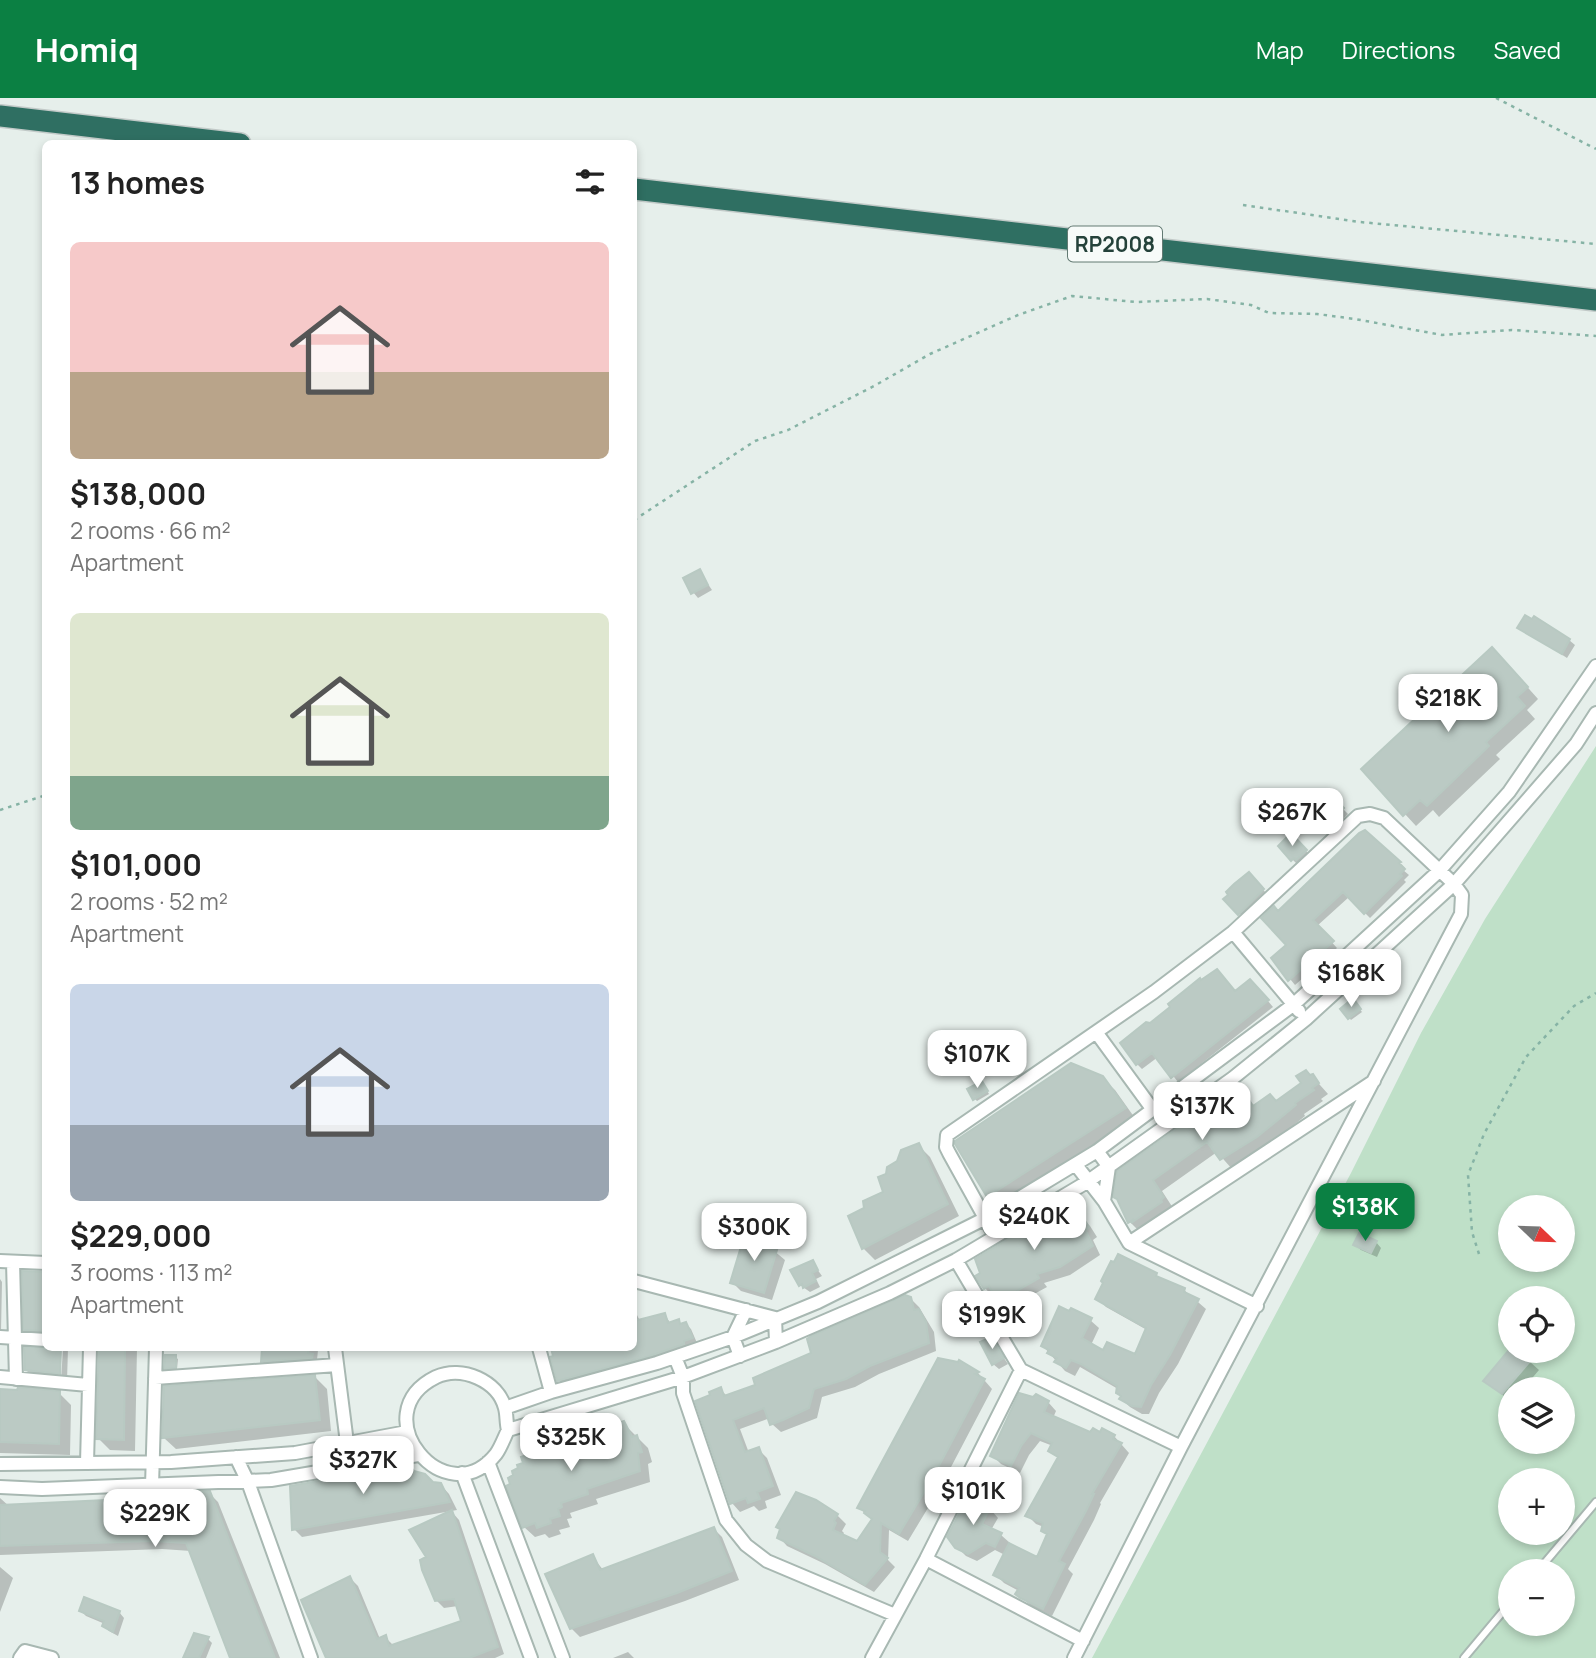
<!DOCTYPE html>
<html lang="en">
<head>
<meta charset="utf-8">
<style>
	body { margin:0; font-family:Manrope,sans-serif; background:#f6f6f6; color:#222; height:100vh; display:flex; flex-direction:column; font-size:26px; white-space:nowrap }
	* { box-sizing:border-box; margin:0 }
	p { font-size:23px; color:#767676 }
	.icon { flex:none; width:38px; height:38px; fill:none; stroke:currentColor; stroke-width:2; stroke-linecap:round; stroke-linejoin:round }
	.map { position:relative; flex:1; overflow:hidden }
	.details { position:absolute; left:42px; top:42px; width:595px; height:1211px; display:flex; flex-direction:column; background:#fff; border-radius:10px; box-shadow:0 4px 10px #0003 }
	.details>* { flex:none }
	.needle { width:46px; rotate:113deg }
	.fabs { position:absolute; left:1498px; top:1097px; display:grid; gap:14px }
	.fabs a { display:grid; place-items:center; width:77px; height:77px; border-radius:50%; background:#fff; box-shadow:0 4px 10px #0003; font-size:35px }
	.price { position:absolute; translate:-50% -60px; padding:0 16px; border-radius:14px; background:#fff; color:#222; font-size:23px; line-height:46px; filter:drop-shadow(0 2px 4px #0008) }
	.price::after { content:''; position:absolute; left:50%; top:42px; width:21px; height:16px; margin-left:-10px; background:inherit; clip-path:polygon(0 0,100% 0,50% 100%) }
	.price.on { background:#0b8043; color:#fff }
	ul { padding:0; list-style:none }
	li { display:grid; align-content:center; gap:14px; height:371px; padding:0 28px }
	li span { display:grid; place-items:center; height:217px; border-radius:10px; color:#555 }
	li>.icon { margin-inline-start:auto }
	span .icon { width:126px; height:126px; fill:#fffc; stroke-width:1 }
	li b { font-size:30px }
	h2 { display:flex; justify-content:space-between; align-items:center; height:84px; padding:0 28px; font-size:30px }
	header { display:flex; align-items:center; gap:42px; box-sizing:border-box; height:98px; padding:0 35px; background:#0b8043; color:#fff }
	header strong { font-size:33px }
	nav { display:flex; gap:38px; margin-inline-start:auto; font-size:24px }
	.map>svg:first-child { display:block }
	.grass { fill:#bfe0c8; fill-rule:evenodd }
	.shadow { fill:#0003 }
	.building { fill:#bbcac4; stroke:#b8c9c2; stroke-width:2 }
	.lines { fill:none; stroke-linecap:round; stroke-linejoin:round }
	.lane-casing { stroke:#a8b8b2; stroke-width:10 }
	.street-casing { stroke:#a8b8b2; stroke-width:16 }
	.highway-casing { stroke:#c2cac8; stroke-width:24 }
	.path { stroke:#86b3a5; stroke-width:2.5; stroke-dasharray:3.5 5; stroke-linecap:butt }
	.lane { stroke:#fff; stroke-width:6 }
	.street { stroke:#fff; stroke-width:12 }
	.highway { stroke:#2f6f62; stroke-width:21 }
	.labels { text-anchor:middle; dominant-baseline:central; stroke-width:5; stroke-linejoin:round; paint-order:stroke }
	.shield { fill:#f7fbf9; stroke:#637a73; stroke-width:2 }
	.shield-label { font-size:21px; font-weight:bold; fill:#24423a }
</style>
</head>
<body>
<header>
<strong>Homiq</strong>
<nav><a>Map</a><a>Directions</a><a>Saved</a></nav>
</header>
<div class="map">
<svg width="1596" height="1560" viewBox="0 0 1596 1560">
	<rect width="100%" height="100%" fill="#e6efeb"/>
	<!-- grass -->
	<path class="grass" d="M1596,648V1560H1092L1351,1075L1421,935L1485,821ZM1510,1110H1563V1162H1510ZM1510,1200H1563V1253H1510ZM1510,1292H1563V1344H1510ZM1510,1382H1563V1435H1510ZM1510,1474H1563V1526H1510Z"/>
	<!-- shadow -->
	<path class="shadow" d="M699,473L712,492L698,500L693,494Z
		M1520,529L1569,542L1575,547L1567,560Z
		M1504,563L1538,601L1527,612L1535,621L1496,657L1500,661L1439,719L1433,712L1416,728L1405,716Z
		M1330,698L1348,716L1344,720L1346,722L1341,728L1321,707Z
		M1291,738L1311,758L1298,767L1280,749Z
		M1375,741L1405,770L1403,772L1409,777L1404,782L1406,784L1370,820L1349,799L1317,828L1337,850L1295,887L1273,860L1288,847L1278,815Z
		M1249,777L1268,797L1245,821L1226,801Z
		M1255,888L1273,909L1178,984L1158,959L1142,971L1137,966L1150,927L1173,909Z
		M1353,903L1362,914L1351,922L1342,911Z
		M1312,978L1328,996L1321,1001L1323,1003L1304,1016L1305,1018L1267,1049L1232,1071L1217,1054L1162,1093L1173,1110L1140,1134L1130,1124L1119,1103L1239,990L1255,1009L1277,1005Z
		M1102,980L1115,992L1137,1023L1000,1109L988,1098Z
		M984,987L989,996L977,1003L975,1001Z
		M918,1047L930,1059L959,1118L875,1162L863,1150L866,1111L885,1094L888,1077Z
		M1068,1108L1090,1128L1097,1139L1093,1142L1100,1157L1070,1177L1044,1185L1047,1189L1007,1211L996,1197L993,1199L985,1190Z
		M766,1140L774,1149L773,1152L785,1162L772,1202L741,1193L732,1184Z
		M1376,1144L1381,1150L1377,1159L1361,1152L1355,1147Z
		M812,1164L822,1178L816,1181L820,1189L810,1194L800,1187Z
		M46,1175V1240L33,1239L25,1231Z
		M1156,1177L1161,1182L1184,1192L1206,1211L1178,1266L1159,1295L1149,1316H1142L1130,1309L1121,1301L1122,1299L1118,1291L1080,1269L1075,1278L1065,1273L1043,1248L1090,1222L1099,1230L1091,1247L1104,1255L1136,1258L1147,1232L1106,1209L1097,1200Z
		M0,1181L2,1184L1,1233H0Z
		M910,1200L919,1209L934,1234L936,1253L879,1276L855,1289L822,1299L817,1320L781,1334L772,1326L770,1320L740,1331L749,1355L758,1351L767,1360L781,1397L765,1403L767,1410L759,1413L754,1408L740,1414L732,1405L721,1292L728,1299L758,1288Z
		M634,1211L640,1223L665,1217L671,1226L678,1223L682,1227L686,1226L691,1231L697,1245L687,1248L688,1251L564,1287L559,1282L552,1250H634Z
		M991,1241L1008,1266L999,1271L993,1266Z
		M52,1250H68L67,1283L61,1282L63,1251L59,1254L58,1282L34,1280L26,1272Z
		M100,1250H137L135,1353L110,1352L98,1340Z
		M264,1250H316L318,1252L317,1262L321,1266L271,1272L262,1263Z
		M1511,1253H1518L1539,1272L1522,1292H1510V1303L1485,1283Z
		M175,1259L178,1261L177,1271L168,1272L166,1270Z
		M959,1264L978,1275L992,1291L940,1390L908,1443L889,1432L888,1462L895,1469L874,1494L825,1466L787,1448L779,1439L837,1417L846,1426L842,1433L844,1435L842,1438L857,1445L873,1422L859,1410Z
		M315,1279L327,1291L331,1333L176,1351L164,1340Z
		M0,1293L59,1295L71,1307L70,1357L0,1355Z
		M1048,1304L1056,1313L1053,1320L1090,1336L1114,1338L1129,1355L1100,1405L1101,1406L1094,1422L1068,1471L1073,1476L1052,1518L1031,1508L1018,1496L1019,1493L1004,1485L996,1477L1005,1457L995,1452L977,1463L966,1458L956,1448L983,1403L998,1420L991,1432L1001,1437L1010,1445L1009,1447L1037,1461L1048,1438L1043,1433L1044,1429L1036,1426L1028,1418L1059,1361L1050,1353L1053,1348L1040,1343L1029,1357L1020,1375L1001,1366L993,1358Z
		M623,1325L648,1350L652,1364L648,1366L650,1384L596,1401L598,1406L570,1415L572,1420L567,1421L570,1429L559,1432L561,1436L549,1440L545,1436L535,1439L524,1429L532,1357L535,1360L586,1343Z
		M415,1375L432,1386L441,1387L449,1396L457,1412L302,1439L294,1431Z
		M209,1395L218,1404L280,1560H232L191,1453L162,1451L0,1457V1400L10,1409L184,1404Z
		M452,1414L459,1422L504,1556L495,1560H327L350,1480L358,1488L380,1541L385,1539L394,1548L463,1524L458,1508L444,1510L436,1502L429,1460Z
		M714,1431L722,1439L739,1482L685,1503L580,1539L571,1530L592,1458L604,1473Z
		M0,1469L13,1480L0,1514Z
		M81,1513L119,1514L124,1520L118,1538L109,1533L104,1528L105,1526L86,1518Z
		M208,1541L212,1545L206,1560H185Z
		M628,1554L634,1560H613Z"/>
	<!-- building -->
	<path class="building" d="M700,471L708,487L691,496L683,480Z
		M1525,517L1532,521L1534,518L1570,541L1562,556L1517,530Z
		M1492,549L1528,589L1517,599L1525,608L1486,644L1489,648L1427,708L1420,702L1403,718L1361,671Z
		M1330,695L1344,710L1340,714L1342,716L1334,724L1318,706Z
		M1365,732L1401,764L1399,765L1405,771L1400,776L1402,778L1364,816L1343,794L1313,822L1334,843L1288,883L1271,860L1286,847L1261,820L1274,808L1278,813L1359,735Z
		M1291,735L1307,752L1296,762L1294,760L1291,763L1278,748Z
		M1249,774L1264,791L1238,817L1223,801L1228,797L1226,794L1234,786Z
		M1217,871L1235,893L1250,881L1269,902L1171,980L1152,955L1136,967L1120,945L1146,924L1150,925L1170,909L1168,906L1200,880L1201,882Z
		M1353,900L1361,911L1348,921L1340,911Z
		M1071,965L1103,978L1126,1010L987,1099L955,1046V1043Z
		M1306,972L1310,977L1313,976L1319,985L1312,990L1314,992L1295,1005L1296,1007L1257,1039L1220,1062L1207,1044L1153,1082L1164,1099L1161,1102L1162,1104L1131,1125L1134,1121L1128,1125L1117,1101L1113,1099L1117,1073L1233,991L1239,987L1253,1008L1270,996L1276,1003L1301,985L1296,978Z
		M982,983L988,993L973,1002L967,991Z
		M919,1045L948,1106L862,1151L848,1118L864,1110L863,1103L883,1094L878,1079L886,1076L887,1069L897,1063L901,1052Z
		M1068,1105L1077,1119L1082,1118L1089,1129L1086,1133L1093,1148L1060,1169L1037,1176L1039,1180L998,1204L989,1188L984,1191L975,1178L980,1175L975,1161Z
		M746,1132L767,1138L764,1148L777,1152L764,1195L730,1185Z
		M1359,1135L1377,1143L1371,1155L1353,1147Z
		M1118,1156L1157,1175L1156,1178L1185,1190L1184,1194L1199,1201L1170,1257L1151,1287L1141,1309L1132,1308L1119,1301L1121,1298L1116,1295L1117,1288L1081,1266L1071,1262L1066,1270L1054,1264L1057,1260L1047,1255L1049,1252L1041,1248L1059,1208L1069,1213L1071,1210L1092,1220L1082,1240L1103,1252L1107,1244L1135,1256L1146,1230L1095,1201L1103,1185L1101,1183L1111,1163L1114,1164Z
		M813,1162L818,1172L812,1175L816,1183L803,1190L802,1186L799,1188L790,1172Z
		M22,1173L46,1174V1233L23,1232Z
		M905,1197L911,1199L914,1212L919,1211L926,1224L929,1245L870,1268L846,1281L814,1291L809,1310L783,1322L770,1327L764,1310L733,1322L745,1354L759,1349L773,1388L757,1394L760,1401L748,1405L746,1400L730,1406L695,1303L710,1297L709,1294L721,1289L724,1298L755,1287L753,1280L811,1255L807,1241L811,1238Z
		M665,1215L668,1225L679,1221L680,1226L686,1224L693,1240L684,1243V1246L647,1259L557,1283L550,1259L553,1258L551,1250H634V1223Z
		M991,1239L1004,1260L992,1267L980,1244Z
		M24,1249L61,1250L60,1276L25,1272Z
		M99,1250H125L124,1342L96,1341Z
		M262,1250H309L308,1255L313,1256L312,1260L261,1264Z
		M1508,1253H1521L1531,1262L1502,1296L1483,1283Z
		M165,1257H176V1270L164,1271Z
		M938,1260L958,1264L959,1262L979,1274L975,1276L985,1281L932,1381L899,1436L881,1425L880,1454L888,1460L865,1487L815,1458L777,1440L780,1431L776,1429L796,1394L816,1402L838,1416L834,1423L836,1425L833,1432L857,1443L872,1421L864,1415L865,1413L857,1410Z
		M315,1277L320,1322L162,1340L164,1288Z
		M18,1289L60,1293L59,1346L0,1344V1291L17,1292Z
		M1019,1295L1033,1299L1036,1296L1049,1303L1044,1314L1090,1334L1093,1330L1100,1334L1102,1330L1115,1337L1113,1341L1122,1345L1092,1396H1094L1086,1413L1059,1463L1065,1466L1043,1511L1020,1500L1015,1496L1019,1490L993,1477L1009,1445L1037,1459L1047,1436L1041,1433L1043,1425L1025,1418L1058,1359L1048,1353L1052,1345L1031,1335L1021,1348L1011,1368L990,1358Z
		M624,1323L632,1339L637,1337L642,1354L638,1355L640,1373L587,1391L588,1396L561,1405L562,1409L558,1411L560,1418L550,1421L551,1425L537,1430L535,1425L522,1430L506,1388L510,1386L508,1380L513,1377L512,1373L518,1370L517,1367L523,1365L521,1359L533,1355L534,1359L583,1342L582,1337Z
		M409,1367L414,1373L425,1376L433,1384L441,1385L450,1404L292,1432L290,1388Z
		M210,1393L275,1560H230L186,1445L153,1443L0,1448V1407L149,1400L182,1402L181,1394Z
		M972,1395L984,1402L983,1406L990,1410L982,1426L1002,1435L995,1449L986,1445L968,1456L955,1450L947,1439L968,1398L970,1399Z
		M452,1412L498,1549L469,1560H326L301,1502L350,1478L377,1541L386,1537L389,1548L461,1523L454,1501L435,1503L422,1472L420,1462L426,1459L409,1432Z
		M714,1429L732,1473L677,1495L570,1531L545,1476L593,1456L600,1472Z
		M84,1499L120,1513L113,1534L102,1528L104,1523L79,1513Z
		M194,1535L209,1539L199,1560H183Z"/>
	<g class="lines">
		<!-- lane casing -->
		<g class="lane-casing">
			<path id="lane" d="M1537,1474L1596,1404
				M1464,1560L1510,1505"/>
		</g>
		<!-- street casing -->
		<g class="street-casing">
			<path id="street" d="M1233,834L1299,913
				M1096,934L1153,1012
				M1097,1053L1109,1069L1104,1103
				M1076,1067L1104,1103L1129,1145L1257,1208
				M995,1138L949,1055L946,1049L947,1037L1154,894L1233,834L1358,718L1370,716L1384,720L1454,786L1462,797L1461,816L1181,1349L1074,1560
				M1129,1145L1374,983
				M956,1162L1021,1272L1181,1349
				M0,1163L46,1165
				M13,1164L16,1281
				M634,1183L775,1220L776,1244
				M0,1239L46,1242
				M335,1250L347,1345
				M539,1250L551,1294
				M740,1258L733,1239L746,1212
				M675,1259L683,1279V1295L726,1422L746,1447L767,1463L895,1517
				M0,1279L88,1287
				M155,1280L337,1267
				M505,1310L551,1294L657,1265L733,1239L818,1204L986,1120L1097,1053L1293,907L1439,773L1509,694L1596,568
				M508,1332C506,1325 507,1317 505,1310C498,1283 462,1267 436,1279C361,1316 446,1419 496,1356C501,1349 504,1340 508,1332L683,1279L776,1244L890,1195L956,1162L1087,1084L1233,980L1306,921L1454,786L1576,646L1596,615
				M236,1359L248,1384L311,1560
				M488,1364L563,1560
				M87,1365L90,1250
				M0,1366L171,1364L295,1355L407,1334
				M462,1375L531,1560
				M152,1388L156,1250
				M0,1389L42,1391L271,1382L418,1357
				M926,1461L1083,1543
				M20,1560L25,1553L52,1560
				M872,1560L926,1461L1021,1272"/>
		</g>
		<!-- highway casing -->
		<g class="highway-casing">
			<path id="highway" d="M0,18L240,46
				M634,91L1596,202"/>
		</g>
		<!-- path -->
		<path class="path" d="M1496,0L1596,51
			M1243,107L1360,124L1596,146
			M634,422L755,343L788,332L874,288L930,256L1018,217L1072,198L1136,204L1207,201L1251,207L1269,215L1317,216L1355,221L1442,237L1512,232L1596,238
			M0,712L46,697
			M1479,1156L1472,1134L1468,1077L1484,1036L1526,959L1574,908L1596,895"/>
		<!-- lane -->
		<use href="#lane" class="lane"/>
		<!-- street -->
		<use href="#street" class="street"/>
		<!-- highway -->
		<use href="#highway" class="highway"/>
	</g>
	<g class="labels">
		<!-- shield labels -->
		<rect class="shield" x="1068" y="128.5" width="94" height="35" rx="5"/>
		<g class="shield-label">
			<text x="1115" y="146">RP2008</text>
		</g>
	</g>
</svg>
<div class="fabs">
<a><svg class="needle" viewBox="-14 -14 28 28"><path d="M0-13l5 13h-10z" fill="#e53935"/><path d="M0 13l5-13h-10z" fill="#767676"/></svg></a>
<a><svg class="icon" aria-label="locate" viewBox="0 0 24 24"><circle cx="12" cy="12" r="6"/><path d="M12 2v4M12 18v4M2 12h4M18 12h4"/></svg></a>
<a><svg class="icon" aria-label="layers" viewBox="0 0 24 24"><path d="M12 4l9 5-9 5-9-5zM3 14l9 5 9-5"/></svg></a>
<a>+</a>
<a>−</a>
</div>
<b class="price" style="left:1448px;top:636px">$218K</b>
<b class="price" style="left:1292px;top:750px">$267K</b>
<b class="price" style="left:1351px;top:911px">$168K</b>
<b class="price" style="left:977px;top:992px">$107K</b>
<b class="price" style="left:1202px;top:1044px">$137K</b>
<b class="price on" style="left:1365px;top:1145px">$138K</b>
<b class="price" style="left:1034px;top:1154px">$240K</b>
<b class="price" style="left:754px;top:1165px">$300K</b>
<b class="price" style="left:992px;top:1253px">$199K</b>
<b class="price" style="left:571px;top:1375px">$325K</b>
<b class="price" style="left:363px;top:1398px">$327K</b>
<b class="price" style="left:973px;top:1429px">$101K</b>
<b class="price" style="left:155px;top:1451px">$229K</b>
<section class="details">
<h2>13 homes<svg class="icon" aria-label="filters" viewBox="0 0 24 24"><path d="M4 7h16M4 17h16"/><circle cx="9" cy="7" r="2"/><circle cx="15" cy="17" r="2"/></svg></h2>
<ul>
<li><span style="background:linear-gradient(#f6c9c9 60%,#b9a48a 0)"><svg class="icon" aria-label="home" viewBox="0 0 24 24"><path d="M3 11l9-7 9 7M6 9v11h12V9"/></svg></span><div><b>$138,000</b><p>2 rooms · 66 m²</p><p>Apartment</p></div></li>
<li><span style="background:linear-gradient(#dfe7d0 75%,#7fa58c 0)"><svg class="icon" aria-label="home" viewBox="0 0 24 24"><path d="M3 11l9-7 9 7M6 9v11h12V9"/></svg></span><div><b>$101,000</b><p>2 rooms · 52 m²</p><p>Apartment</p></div></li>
<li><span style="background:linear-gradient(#c9d6e8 65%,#9aa5b1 0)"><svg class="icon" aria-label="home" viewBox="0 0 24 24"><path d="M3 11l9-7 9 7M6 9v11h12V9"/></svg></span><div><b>$229,000</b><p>3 rooms · 113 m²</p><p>Apartment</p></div></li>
</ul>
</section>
</div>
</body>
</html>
